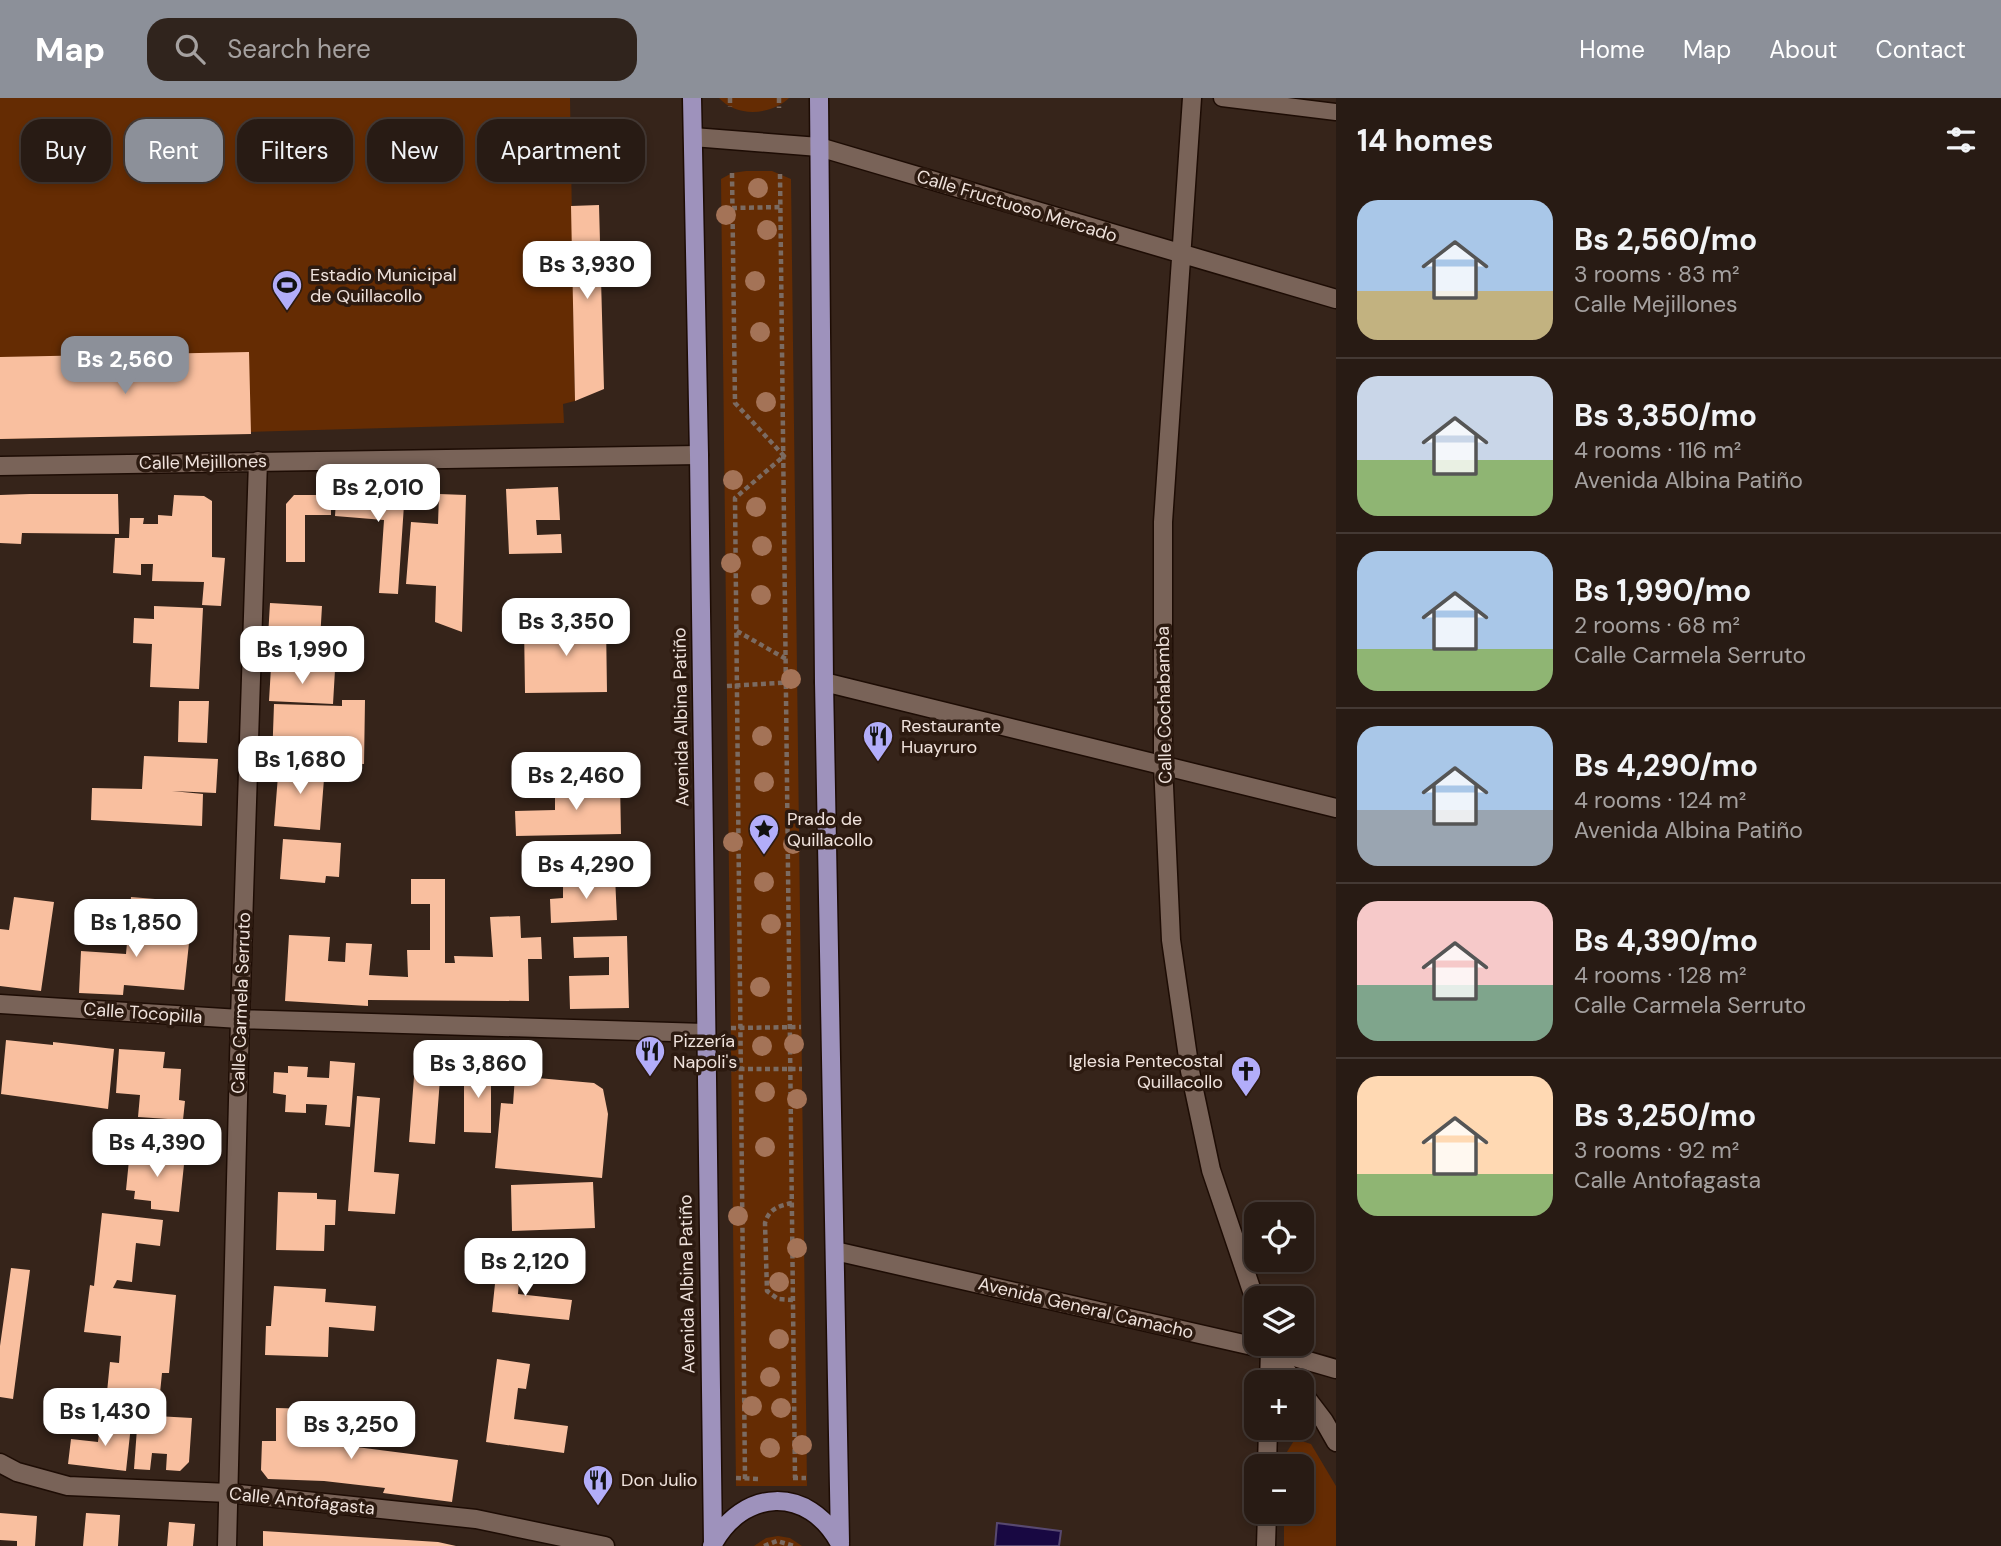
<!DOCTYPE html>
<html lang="en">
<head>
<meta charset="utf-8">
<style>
	body { margin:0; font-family:"DM Sans",sans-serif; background:#30241d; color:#f1f3f6; height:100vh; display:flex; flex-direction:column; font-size:26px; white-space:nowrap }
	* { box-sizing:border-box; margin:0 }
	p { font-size:23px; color:#a5a1a0 }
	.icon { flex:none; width:38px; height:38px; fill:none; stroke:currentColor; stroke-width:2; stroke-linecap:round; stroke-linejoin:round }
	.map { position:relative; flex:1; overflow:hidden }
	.panel { display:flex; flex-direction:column; background:#281b14; width:665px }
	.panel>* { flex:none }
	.banner { position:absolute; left:21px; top:21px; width:665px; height:63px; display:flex; gap:14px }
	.controls { position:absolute; left:1244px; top:1104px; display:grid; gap:14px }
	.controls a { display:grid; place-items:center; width:70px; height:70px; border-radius:14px; background:#281b14; box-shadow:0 4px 10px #0003,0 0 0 2px #443934; font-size:35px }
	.price { position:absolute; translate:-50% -60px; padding:0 16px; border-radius:14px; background:#fff; color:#222; font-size:23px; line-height:46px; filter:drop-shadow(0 2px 4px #0008) }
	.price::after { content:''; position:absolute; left:50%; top:42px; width:21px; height:16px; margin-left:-10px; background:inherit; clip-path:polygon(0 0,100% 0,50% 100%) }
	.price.on { background:#8c9099; color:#fff }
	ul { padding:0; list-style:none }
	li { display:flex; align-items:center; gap:21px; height:175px; padding:0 21px }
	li+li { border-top:2px solid #443934 }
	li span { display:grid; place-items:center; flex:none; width:196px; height:140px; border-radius:21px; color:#555 }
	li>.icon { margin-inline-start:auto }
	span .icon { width:84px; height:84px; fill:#fffc; stroke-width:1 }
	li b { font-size:30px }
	h2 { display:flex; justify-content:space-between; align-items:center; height:84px; padding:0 21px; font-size:30px }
	.pill { padding:0 24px; border-radius:21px; background:#281b14; box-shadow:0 4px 10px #0003,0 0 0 2px #443934; font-size:24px; line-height:63px }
	.pill.on { background:#8c9099; color:#fff }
	header { display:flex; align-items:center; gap:42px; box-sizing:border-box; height:98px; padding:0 35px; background:#8c9099; color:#fff }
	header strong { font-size:33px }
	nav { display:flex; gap:38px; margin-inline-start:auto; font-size:24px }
	.search { width:490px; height:63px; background:#30241d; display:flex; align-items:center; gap:18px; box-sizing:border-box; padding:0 24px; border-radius:21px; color:#a5a1a0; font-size:26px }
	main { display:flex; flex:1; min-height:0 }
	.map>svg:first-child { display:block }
	.green { fill:#652c03 }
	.water { fill:#180842; stroke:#584970; stroke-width:2 }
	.building { fill:#f9bf9f }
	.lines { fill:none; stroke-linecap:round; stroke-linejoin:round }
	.service-casing { stroke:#1d0c04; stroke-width:19 }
	.minor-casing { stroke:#1d0c04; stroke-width:21 }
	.tertiary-casing { stroke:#1d0c04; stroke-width:21 }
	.secondary-casing { stroke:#1d0c04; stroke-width:21 }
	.primary-casing { stroke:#1d0c04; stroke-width:21 }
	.path { stroke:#7b6b62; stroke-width:4.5; stroke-dasharray:5 3.5; stroke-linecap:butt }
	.service { stroke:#796358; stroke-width:16 }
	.minor { stroke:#796358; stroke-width:18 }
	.tertiary { stroke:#796358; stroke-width:18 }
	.secondary { stroke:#796358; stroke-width:18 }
	.primary { stroke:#9e92bc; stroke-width:18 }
	.tree { fill:#a47357 }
	.labels { text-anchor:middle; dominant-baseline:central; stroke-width:7; stroke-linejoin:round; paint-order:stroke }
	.street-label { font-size:18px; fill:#efe2dc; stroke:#2c1a10 }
	.poi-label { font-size:18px; fill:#efe2dc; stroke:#2c1a10; text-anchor:start }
</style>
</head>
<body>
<header>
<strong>Map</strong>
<div class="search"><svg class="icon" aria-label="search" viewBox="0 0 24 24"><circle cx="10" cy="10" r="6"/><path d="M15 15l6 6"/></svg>Search here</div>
<nav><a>Home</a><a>Map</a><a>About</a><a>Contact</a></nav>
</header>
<main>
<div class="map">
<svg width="1336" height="1448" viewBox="0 0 1336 1448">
	<rect width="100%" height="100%" fill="#36241a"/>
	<!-- green -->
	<path class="green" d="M0,0H570L575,303L563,306L564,325L0,341Z
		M719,0H789C771,17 737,20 719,0Z
		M746,73H772L791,81L807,1388H736L721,81L732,75Z
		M1295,1341L1311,1346L1336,1388V1448H1284V1414H1302V1368H1285V1357Z
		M778,1438L790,1440L802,1448H754L766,1440Z"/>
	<!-- water -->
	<path class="water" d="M997,1425L1061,1433L1059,1448H995Z"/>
	<!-- building -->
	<path class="building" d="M599,107L604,291L575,303L571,108Z
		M249,254L251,336L0,341V259Z
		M337,387L405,392L398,496L379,495L384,422L335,418Z
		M558,389L560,422H536L537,437L561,436L562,455L509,456L506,391Z
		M30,396H118L119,436L22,435L21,446L0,445V397Z
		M439,396L466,397L462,534L435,524L436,488L406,486L411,424L438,426Z
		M174,397L204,398L212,403V459L225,460L221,508L202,507L204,484L152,483L153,466H141V477L113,475L115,440H129L130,420H144L143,426H158V417L172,418Z
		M294,397H331V417H305V464H286V406Z
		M270,505L322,508L320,542L268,539Z
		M154,508L203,510L199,591L150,589L152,546L133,545L134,520L154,521Z
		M606,525L607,594L525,595L524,526Z
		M271,569L335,572L333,606L269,603Z
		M342,602H365L364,666L272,663L274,606L342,608Z
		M179,603H209L207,645L178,644Z
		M144,658L218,661L216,695L172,693L203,696L202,728L91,722L92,690L142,691Z
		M279,665L325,668L320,732L274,728Z
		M620,684L621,736L516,738L515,713L555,712V685Z
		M283,741L341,745L339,779L326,778L325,785L280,781Z
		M615,778L617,822L551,825L550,801L563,800V780Z
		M411,781H445V865H455L454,858L493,859L490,819L520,818L521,840L541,839L542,861H528L529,903L368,902V908L285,903L289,837L330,839L328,863L345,864L346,845L372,846L369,877L408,879L407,852H430V806H411Z
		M14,799L54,804L41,893L0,888V831L9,832Z
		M131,799L155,801L152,842L189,845L184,892L124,887L123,897L79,895L81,853L126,856Z
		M627,838L629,910L570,911L569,878L609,877V859L574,860L573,839Z
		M6,942L53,947V944L114,951L108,1011L1,996Z
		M119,951L165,954L163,970L181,971L179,1002L185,1003L183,1022L138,1019L140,997L116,995Z
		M330,963L355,965L350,1029L325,1027L327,1007L306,1006V1015L285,1014L286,997L273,995L274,974L288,975V968L308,969L307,979L329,980Z
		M415,966L441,968L435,1046L409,1044Z
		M464,969H491V1035L464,1034Z
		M515,978L594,985L603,991L608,1016L602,1080L495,1070L501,1005L513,1006Z
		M357,998L380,1000L374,1074L399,1076L395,1116L348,1113Z
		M130,1052L185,1057L179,1114L151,1111V1103L134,1101L135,1093L126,1092Z
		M593,1084L595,1130L512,1133L511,1087Z
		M278,1094L317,1095V1101L336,1102L335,1127H325L324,1153L276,1152Z
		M102,1115L163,1122L160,1148L136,1145L132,1184L117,1182L113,1190L176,1197L169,1275H162L159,1305L135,1303L136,1296L107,1294L110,1264L119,1265L121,1238L84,1234L90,1187L94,1188Z
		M497,1167L520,1170L518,1196L572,1202L569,1222L492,1214Z
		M11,1170L30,1172L13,1301L0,1299V1248Z
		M274,1188L326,1191L325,1204L376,1208L374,1233L329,1229L328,1259L265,1257L266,1228H271Z
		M497,1261L530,1266L526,1291L518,1290L514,1321L568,1328L564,1355L486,1344Z
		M276,1310L316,1311V1318H326L325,1345L458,1362L452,1404L383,1395L385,1390L324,1383L268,1381L261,1372L262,1343H276Z
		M115,1316L132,1318L126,1373L68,1366L71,1341L98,1344L99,1335L112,1336Z
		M138,1317L192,1320L189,1364L180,1373L166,1372L167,1356L152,1355L150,1372L134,1371Z
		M0,1415L37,1418L35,1448H17V1443L0,1442Z
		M86,1415L120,1417L118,1448H83Z
		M169,1424L195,1426L193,1448H167Z
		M263,1433L438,1444L456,1448H263Z"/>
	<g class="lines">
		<!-- service casing -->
		<g class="service-casing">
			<path id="service" d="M1222,0L1336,14"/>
		</g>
		<!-- minor casing -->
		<g class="minor-casing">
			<path id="minor" d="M0,368L699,357
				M824,584L1336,710
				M0,906L240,921L705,935
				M835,1153L1270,1252
				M227,1448L240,921L258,363"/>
		</g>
		<!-- tertiary casing -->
		<g class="tertiary-casing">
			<path id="tertiary" d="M1270,1252L1336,1271"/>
		</g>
		<!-- secondary casing -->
		<g class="secondary-casing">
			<path id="secondary" d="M1192,0L1163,424V666L1171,842L1190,973L1211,1072L1256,1205
				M693,39L819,49L1336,201
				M1269,1246L1270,1252L1295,1284
				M1269,1284L1270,1252
				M1302,1294L1324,1323L1336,1344
				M0,1365L17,1374L68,1388L229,1395L476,1421L605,1448
				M1267,1368L1268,1330
				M1266,1448L1267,1414"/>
		</g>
		<!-- primary casing -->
		<g class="primary-casing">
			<path id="primary" d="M692,0L699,357L713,1447
				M819,0L824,584L840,1444
				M712,1448C742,1390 809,1387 840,1446"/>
		</g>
		<!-- path -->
		<path class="path" d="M730,0V9
			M779,0V10
			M732,75L735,305L784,358L735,400L745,1381
			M780,76L795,1380
			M732,110L781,109
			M737,533L786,561
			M727,588L797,584
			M731,930L801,929
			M731,971H802
			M792,1105C778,1108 769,1111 765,1125L767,1193L778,1201L793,1202
			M736,1380L760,1381
			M793,1380H806
			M764,1448L777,1443L794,1448"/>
		<!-- service -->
		<use href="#service" class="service"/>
		<!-- minor -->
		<use href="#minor" class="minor"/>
		<!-- tertiary -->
		<use href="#tertiary" class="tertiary"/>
		<!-- secondary -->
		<use href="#secondary" class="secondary"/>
		<!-- primary -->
		<use href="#primary" class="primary"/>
	</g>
	<!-- trees -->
	<g class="tree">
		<circle cx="758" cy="90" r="10"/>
		<circle cx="726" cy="117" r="10"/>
		<circle cx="767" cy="132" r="10"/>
		<circle cx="755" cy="183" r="10"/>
		<circle cx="760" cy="234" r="10"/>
		<circle cx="766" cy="304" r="10"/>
		<circle cx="733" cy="382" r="10"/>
		<circle cx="756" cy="409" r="10"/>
		<circle cx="762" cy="448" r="10"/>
		<circle cx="731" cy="465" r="10"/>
		<circle cx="761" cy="497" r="10"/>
		<circle cx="791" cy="581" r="10"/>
		<circle cx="762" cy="638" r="10"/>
		<circle cx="764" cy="684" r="10"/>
		<circle cx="733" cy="744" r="10"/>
		<circle cx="793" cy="746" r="10"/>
		<circle cx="764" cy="784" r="10"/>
		<circle cx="771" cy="826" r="10"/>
		<circle cx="760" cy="889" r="10"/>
		<circle cx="794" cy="946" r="10"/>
		<circle cx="762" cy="948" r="10"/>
		<circle cx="765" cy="994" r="10"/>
		<circle cx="797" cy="1001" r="10"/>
		<circle cx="765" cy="1049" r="10"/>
		<circle cx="738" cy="1118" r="10"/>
		<circle cx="797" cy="1150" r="10"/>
		<circle cx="779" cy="1184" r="10"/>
		<circle cx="779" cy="1241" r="10"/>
		<circle cx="770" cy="1279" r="10"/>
		<circle cx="752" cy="1308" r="10"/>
		<circle cx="781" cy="1310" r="10"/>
		<circle cx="802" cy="1347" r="10"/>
		<circle cx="770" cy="1350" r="10"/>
	</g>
	<!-- icons -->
	<defs>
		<g id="stadium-pin" transform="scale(1.575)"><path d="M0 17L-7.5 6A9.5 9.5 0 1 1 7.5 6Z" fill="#b2adf9" stroke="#2c1a10"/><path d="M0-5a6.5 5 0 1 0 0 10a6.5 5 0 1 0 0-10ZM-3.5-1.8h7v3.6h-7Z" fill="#111"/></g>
		<g id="restaurant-pin" transform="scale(1.575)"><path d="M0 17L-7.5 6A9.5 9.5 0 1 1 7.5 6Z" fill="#b2adf9" stroke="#2c1a10"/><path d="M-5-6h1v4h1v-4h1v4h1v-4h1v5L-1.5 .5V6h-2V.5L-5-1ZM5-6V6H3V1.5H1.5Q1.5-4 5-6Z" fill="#111"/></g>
		<g id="sight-pin" transform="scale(1.575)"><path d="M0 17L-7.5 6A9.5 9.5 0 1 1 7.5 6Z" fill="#b2adf9" stroke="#2c1a10"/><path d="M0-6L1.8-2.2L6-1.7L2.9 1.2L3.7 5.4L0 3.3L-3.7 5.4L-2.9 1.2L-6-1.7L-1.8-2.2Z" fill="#111"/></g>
		<g id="church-pin" transform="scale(1.575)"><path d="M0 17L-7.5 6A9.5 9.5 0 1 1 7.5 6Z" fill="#b2adf9" stroke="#2c1a10"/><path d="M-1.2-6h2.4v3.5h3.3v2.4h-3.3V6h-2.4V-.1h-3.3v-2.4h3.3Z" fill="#111"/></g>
	</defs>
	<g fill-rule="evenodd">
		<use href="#stadium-pin" x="287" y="187"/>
		<use href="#restaurant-pin" x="878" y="638"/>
		<use href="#sight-pin" x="764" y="731"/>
		<use href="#restaurant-pin" x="650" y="953"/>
		<use href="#church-pin" x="1246" y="973"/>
		<use href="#restaurant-pin" x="598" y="1382"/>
	</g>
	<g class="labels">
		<!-- street labels -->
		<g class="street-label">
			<text transform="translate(1017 108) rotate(17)">Calle Fructuoso Mercado</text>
			<text transform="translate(203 364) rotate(-1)">Calle Mejillones</text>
			<text transform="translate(1164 607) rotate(-91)">Calle Cochabamba</text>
			<text transform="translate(681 619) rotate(-91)">Avenida Albina Patiño</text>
			<text transform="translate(241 905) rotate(-88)">Calle Carmela Serruto</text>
			<text transform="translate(143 915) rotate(4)">Calle Tocopilla</text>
			<text transform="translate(687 1186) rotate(-91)">Avenida Albina Patiño</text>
			<text transform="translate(1086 1210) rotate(13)">Avenida General Camacho</text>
			<text transform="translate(302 1403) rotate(6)">Calle Antofagasta</text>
		</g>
		<!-- poi labels -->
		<g class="poi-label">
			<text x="310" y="177">Estadio Municipal<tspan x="310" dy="21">de Quillacollo</tspan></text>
			<text x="901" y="628">Restaurante<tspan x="901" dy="21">Huayruro</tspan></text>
			<text x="787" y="721">Prado de<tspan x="787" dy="21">Quillacollo</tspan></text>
			<text x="673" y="943">Pizzería<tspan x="673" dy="21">Napoli's</tspan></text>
			<text x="1223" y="963" text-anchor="end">Iglesia Pentecostal<tspan x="1223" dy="21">Quillacollo</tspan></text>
			<text x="621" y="1382">Don Julio</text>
		</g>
	</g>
</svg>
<div class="controls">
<a><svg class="icon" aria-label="locate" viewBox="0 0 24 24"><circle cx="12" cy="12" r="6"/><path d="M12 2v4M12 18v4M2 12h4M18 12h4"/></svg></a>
<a><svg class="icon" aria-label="layers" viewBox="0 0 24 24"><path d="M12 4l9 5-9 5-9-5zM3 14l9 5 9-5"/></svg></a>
<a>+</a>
<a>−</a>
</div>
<b class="price" style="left:587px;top:203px">Bs 3,930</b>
<b class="price on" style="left:125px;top:298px">Bs 2,560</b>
<b class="price" style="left:378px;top:426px">Bs 2,010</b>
<b class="price" style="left:566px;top:560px">Bs 3,350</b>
<b class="price" style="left:302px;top:588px">Bs 1,990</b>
<b class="price" style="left:300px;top:698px">Bs 1,680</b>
<b class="price" style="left:576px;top:714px">Bs 2,460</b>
<b class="price" style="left:586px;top:803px">Bs 4,290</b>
<b class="price" style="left:136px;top:861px">Bs 1,850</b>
<b class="price" style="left:478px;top:1002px">Bs 3,860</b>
<b class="price" style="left:157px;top:1081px">Bs 4,390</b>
<b class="price" style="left:525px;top:1200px">Bs 2,120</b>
<b class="price" style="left:105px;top:1350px">Bs 1,430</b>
<b class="price" style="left:351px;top:1363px">Bs 3,250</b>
<div class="banner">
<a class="pill">Buy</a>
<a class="pill on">Rent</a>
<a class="pill">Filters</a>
<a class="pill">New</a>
<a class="pill">Apartment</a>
</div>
</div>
<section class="panel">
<h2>14 homes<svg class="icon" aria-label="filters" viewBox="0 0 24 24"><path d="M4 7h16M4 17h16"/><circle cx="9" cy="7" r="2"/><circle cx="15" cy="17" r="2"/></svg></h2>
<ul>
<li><span style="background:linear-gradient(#a9c7e8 65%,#c2b280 0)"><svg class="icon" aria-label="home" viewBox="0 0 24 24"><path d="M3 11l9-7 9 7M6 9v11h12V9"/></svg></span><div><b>Bs 2,560/mo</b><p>3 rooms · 83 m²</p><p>Calle Mejillones</p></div></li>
<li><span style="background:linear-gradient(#c9d6e8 60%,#8fb573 0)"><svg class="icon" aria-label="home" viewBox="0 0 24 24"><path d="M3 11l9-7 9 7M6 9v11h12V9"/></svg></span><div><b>Bs 3,350/mo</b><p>4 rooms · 116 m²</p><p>Avenida Albina Patiño</p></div></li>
<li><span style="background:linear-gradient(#a9c7e8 70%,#8fb573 0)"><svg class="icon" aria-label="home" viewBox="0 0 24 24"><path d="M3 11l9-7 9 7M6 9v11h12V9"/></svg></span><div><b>Bs 1,990/mo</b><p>2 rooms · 68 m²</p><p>Calle Carmela Serruto</p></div></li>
<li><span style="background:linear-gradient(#a9c7e8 60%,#9aa5b1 0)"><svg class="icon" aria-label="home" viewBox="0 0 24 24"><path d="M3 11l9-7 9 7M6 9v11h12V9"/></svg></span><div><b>Bs 4,290/mo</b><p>4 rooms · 124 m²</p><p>Avenida Albina Patiño</p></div></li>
<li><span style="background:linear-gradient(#f6c9c9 60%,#7fa58c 0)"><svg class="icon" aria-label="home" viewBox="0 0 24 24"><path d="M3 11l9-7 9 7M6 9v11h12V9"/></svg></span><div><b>Bs 4,390/mo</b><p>4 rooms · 128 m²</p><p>Calle Carmela Serruto</p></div></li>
<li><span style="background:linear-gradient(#ffd9b3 70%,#8fb573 0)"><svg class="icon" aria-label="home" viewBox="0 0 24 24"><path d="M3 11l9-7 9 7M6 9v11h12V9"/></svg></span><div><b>Bs 3,250/mo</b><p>3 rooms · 92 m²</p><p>Calle Antofagasta</p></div></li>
</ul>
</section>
</main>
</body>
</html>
